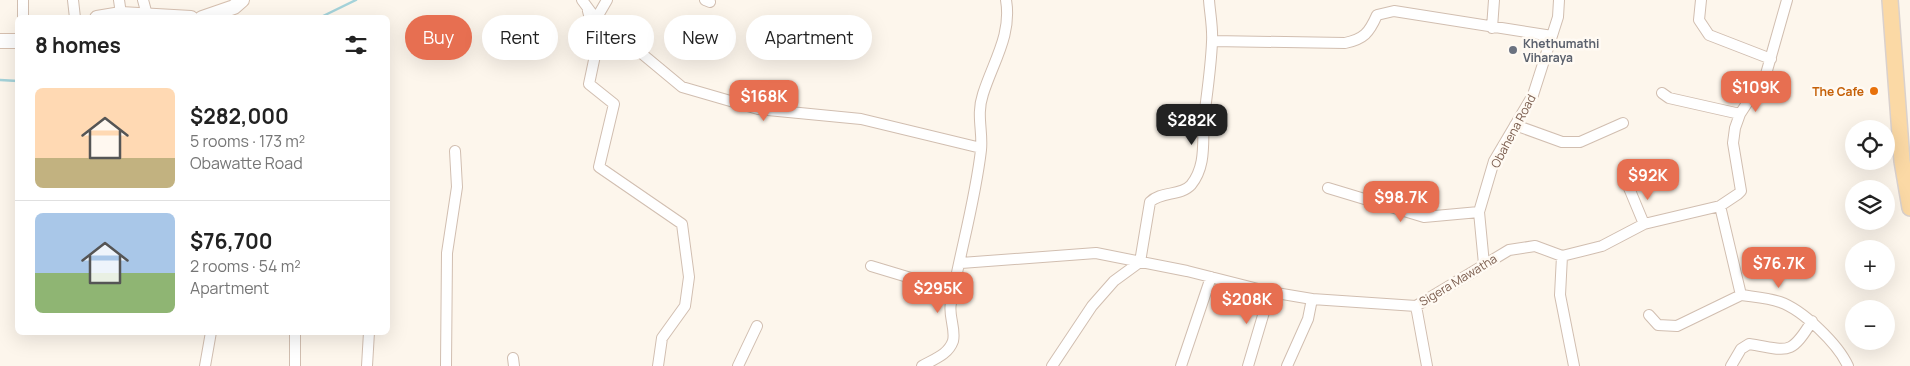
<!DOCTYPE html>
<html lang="en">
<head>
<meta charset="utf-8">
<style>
	body { margin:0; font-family:Manrope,sans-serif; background:#f6f6f6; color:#222; height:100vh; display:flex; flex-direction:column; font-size:19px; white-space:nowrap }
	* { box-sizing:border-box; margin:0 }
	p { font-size:16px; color:#767676 }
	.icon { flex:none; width:28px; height:28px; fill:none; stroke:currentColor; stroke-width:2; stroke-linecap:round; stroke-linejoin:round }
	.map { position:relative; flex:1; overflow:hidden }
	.drawer { position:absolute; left:15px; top:15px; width:375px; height:320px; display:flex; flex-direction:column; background:#fff; border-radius:8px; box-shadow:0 5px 20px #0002 }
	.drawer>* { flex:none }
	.banner { position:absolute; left:405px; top:15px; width:475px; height:45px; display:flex; gap:10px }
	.fabs { position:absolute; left:1845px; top:120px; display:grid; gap:10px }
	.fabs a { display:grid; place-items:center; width:50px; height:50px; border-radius:50%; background:#fff; box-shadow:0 5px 20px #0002; font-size:25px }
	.price { position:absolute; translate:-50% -42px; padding:0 11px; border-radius:10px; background:#e76f51; color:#fff; font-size:16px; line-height:32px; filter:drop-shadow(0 1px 2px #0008) }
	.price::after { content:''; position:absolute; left:50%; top:30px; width:15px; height:11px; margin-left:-8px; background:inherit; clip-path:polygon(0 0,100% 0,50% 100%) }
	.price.active { background:#222; color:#fff }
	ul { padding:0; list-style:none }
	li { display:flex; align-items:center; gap:15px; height:125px; padding:0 20px }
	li+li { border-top:1px solid #e0e0e0 }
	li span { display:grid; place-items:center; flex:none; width:140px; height:100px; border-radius:8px; color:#555 }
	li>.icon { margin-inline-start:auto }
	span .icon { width:60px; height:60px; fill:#fffc; stroke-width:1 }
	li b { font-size:21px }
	h2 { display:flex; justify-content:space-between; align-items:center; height:60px; padding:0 20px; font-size:21px }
	.tag { padding:0 18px; border-radius:22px; background:#fff; box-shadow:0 5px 20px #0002; font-size:18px; line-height:45px }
	.tag.active { background:#e76f51; color:#fff }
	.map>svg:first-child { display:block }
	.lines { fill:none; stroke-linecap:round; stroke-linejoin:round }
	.stream { stroke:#a5d3da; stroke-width:2.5 }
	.street-casing { stroke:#d1beb0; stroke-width:12 }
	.secondary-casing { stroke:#d6c0b0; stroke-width:16 }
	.primary-casing { stroke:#dad1cd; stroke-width:18 }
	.street { stroke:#fff; stroke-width:10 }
	.secondary { stroke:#fff; stroke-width:14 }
	.primary { stroke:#fbd9a5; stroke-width:15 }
	.worship-dot { fill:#6b7280; stroke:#fffaf3; stroke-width:2 }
	.food-dot { fill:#e8710a; stroke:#fffaf3; stroke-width:2 }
	.labels { text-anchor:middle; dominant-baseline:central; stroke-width:5; stroke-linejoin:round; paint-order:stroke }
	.worship-label { font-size:12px; font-weight:bold; fill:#5b616d; stroke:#fffaf3; text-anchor:start }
	.food-label { font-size:12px; font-weight:bold; fill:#c56008; stroke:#fffaf3; text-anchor:end }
	.street-label { font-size:12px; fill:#7a5c4d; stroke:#fffaf3 }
</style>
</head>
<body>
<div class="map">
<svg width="1910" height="366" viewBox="0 0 1910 366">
	<rect width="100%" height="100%" fill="#fdf6ec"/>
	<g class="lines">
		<!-- stream -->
		<path class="stream" d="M319,18L356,0
			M0,80L18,81"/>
		<!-- street casing -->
		<g class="street-casing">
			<path id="street" d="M23,0V18
				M73,0L75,18
				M119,0L121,14
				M143,0L147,15
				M582,0L596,19L629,43L682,87L758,109L861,119L981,148
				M705,0L710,2
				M1701,0L1699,20L1709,35L1771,59
				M588,11L597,46L589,84L614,104L599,167L682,224L689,277L685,306L662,338L658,366
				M596,19L607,0
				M1492,28L1494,0
				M1212,41L1345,43C1364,39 1369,33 1377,15L1394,11L1552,36
				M1662,93L1669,98L1740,114
				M1515,125L1562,142H1580L1623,123
				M1328,188L1424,217L1479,212
				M1629,188L1644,224
				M1720,206L1741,295C1754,297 1768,298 1780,302C1803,310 1838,344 1848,366
				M1562,256L1560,295L1574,366
				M961,263L1096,253L1187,271L1270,292L1312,299L1416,306L1509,250L1535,246L1562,256L1602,246L1644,224L1720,206L1738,194L1741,191L1733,143L1735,128L1740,114L1766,74L1787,0
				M1484,264L1479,212L1494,161L1533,95L1558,17L1559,0
				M871,266L954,291
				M1416,306L1427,366
				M1649,315L1658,325L1677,326L1741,295
				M513,358L514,366
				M205,366L211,332
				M295,366V332
				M367,366L369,332
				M446,366L447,253L457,187L455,151
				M738,366L757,326
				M922,366C934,359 948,355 953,341C956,329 948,315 951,303C960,252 975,202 981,150C983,131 976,115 983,94C993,62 1012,35 1006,0
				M1052,366L1092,306L1114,281L1140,262L1150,202C1161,191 1181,196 1191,185C1207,165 1202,141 1204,118C1207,93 1211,67 1212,42C1213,28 1210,14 1209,0
				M1181,366L1211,277
				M1248,366L1270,292
				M1287,366L1308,319L1312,299
				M1731,366L1741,349L1749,344C1788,350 1790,357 1812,321"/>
		</g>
		<!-- secondary casing -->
		<g class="secondary-casing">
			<path id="secondary" d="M97,18L121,14L191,18
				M202,18L234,7L242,0
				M0,41H18"/>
		</g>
		<!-- primary casing -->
		<g class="primary-casing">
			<path id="primary" d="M1890,0L1902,161L1910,208"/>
		</g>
		<!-- street -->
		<use href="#street" class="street"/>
		<!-- secondary -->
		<use href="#secondary" class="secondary"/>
		<!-- primary -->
		<use href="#primary" class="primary"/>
	</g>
	<!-- markers -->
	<circle class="worship-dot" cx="1513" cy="50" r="5"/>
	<circle class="food-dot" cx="1874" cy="91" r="5"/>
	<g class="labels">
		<!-- worship labels -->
		<g class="worship-label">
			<text x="1523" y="43">Khethumathi<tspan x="1523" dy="14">Viharaya</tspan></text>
		</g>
		<!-- food labels -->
		<g class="food-label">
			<text x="1864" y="91">The Cafe</text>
		</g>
		<!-- street labels -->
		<g class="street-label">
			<text transform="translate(1513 131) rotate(-62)">Obahena Road</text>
			<text transform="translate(1458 280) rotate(-31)">Sigera Mawatha</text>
		</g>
	</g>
</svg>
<div class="fabs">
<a><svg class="icon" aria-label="locate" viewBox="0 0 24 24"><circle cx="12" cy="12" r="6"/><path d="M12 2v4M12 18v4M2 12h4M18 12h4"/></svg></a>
<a><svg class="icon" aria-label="layers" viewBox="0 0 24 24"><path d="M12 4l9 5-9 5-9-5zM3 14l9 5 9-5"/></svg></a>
<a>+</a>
<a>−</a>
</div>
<b class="price" style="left:1756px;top:113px">$109K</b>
<b class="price" style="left:764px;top:122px">$168K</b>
<b class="price active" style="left:1192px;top:146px">$282K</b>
<b class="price" style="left:1648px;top:201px">$92K</b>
<b class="price" style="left:1401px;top:223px">$98.7K</b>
<b class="price" style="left:1779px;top:289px">$76.7K</b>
<b class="price" style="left:938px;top:314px">$295K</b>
<b class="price" style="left:1247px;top:325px">$208K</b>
<div class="banner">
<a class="tag active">Buy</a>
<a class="tag">Rent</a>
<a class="tag">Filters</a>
<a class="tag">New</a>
<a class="tag">Apartment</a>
</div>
<section class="drawer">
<h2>8 homes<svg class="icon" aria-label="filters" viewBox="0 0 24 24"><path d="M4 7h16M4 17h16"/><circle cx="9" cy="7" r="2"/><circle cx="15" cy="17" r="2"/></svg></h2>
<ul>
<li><span style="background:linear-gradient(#ffd9b3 70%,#c2b280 0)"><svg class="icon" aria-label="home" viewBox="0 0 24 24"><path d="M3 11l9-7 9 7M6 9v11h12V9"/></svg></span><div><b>$282,000</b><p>5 rooms · 173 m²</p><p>Obawatte Road</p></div></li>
<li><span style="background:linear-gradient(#a9c7e8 60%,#8fb573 0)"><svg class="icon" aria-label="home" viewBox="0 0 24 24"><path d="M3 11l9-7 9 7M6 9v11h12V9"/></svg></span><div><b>$76,700</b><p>2 rooms · 54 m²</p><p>Apartment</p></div></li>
</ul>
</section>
</div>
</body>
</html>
